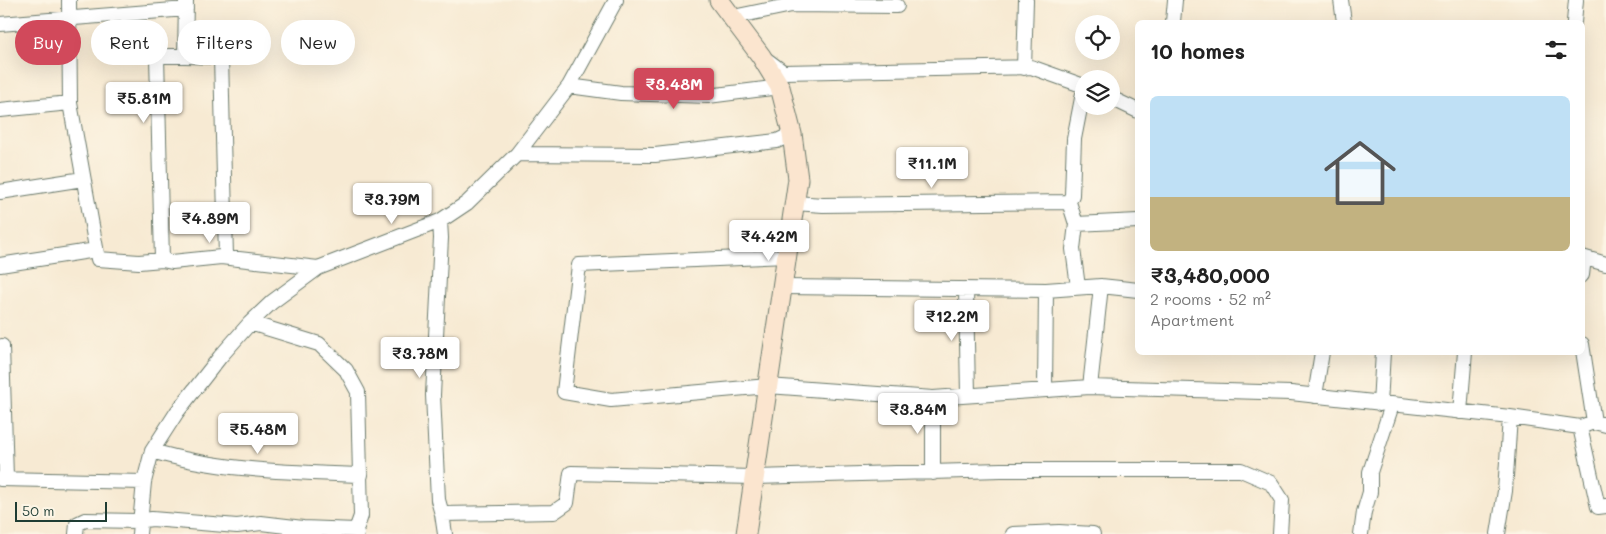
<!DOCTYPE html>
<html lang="en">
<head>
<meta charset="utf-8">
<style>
	body { margin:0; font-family:Mali,sans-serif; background:#f6f6f6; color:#222; height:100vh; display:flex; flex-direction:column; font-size:19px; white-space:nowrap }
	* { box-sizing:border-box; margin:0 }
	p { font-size:16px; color:#767676 }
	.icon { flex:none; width:28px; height:28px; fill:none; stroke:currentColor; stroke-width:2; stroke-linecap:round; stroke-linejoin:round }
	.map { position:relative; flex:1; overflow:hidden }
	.details { position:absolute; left:1135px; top:20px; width:450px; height:335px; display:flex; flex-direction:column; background:#fff; border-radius:8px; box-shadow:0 5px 20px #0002 }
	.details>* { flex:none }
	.hud { position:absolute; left:15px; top:20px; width:475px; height:45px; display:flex; gap:10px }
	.buttons { position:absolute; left:1075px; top:15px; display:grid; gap:10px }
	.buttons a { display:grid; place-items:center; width:45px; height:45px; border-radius:50%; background:#fff; box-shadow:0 5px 20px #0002; font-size:25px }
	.scale { position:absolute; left:15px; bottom:12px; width:92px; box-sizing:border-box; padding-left:5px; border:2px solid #1f3d34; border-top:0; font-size:14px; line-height:18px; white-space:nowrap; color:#1f3d34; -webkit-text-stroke:4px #fcf5e5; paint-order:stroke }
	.price { position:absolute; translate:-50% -42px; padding:0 11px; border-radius:5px; background:#fff; color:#222; font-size:16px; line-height:32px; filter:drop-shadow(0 1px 2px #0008) }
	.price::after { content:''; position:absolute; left:50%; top:30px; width:15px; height:11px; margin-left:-8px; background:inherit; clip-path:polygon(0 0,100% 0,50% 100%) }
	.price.selected { background:#d1495b; color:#fff }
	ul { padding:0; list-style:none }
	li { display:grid; align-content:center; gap:10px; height:265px; padding:0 15px }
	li+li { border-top:1px solid #e0e0e0 }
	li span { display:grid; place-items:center; height:155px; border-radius:8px; color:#555 }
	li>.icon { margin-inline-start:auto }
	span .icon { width:90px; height:90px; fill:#fffc; stroke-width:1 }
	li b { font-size:21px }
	h2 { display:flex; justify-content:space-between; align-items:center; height:60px; padding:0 15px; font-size:21px }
	.pill { padding:0 18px; border-radius:22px; background:#fff; box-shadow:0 5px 20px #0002; font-size:18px; line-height:45px }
	.pill.selected { background:#d1495b; color:#fff }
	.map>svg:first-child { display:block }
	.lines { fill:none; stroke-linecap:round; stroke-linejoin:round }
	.minor-casing { stroke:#6b7a6c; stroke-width:16 }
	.secondary-casing { stroke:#6b7a6c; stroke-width:21 }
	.minor { stroke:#fff; stroke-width:14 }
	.secondary { stroke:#fbe5cf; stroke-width:19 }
</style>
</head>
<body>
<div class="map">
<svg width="1606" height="534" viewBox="0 0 1606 534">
	<rect width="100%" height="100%" fill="#fcf5e5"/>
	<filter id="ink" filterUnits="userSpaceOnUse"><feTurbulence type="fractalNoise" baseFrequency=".02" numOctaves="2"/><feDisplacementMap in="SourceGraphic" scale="10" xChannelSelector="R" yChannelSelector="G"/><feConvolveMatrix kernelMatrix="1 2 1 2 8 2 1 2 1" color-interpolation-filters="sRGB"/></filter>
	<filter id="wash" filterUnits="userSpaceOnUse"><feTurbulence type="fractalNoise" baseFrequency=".0096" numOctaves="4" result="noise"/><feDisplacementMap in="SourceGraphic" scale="20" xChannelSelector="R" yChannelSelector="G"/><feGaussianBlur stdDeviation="1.12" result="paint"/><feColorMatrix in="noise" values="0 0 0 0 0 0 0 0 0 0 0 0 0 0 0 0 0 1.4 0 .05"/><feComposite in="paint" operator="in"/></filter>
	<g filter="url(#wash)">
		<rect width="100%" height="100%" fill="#f7ead3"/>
	</g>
	<g filter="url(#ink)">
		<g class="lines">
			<!-- minor casing -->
			<g class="minor-casing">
				<path id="minor" d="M69,0L70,103L98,259L139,262L162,260L172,262L221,257L318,268
					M1341,0L1344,22
					M733,17L792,5L897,6
					M1173,22L1175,0
					M1574,22L1576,0
					M0,24L186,9
					M185,56L221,57L226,257
					M767,60L783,72L1031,67L1084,86
					M1024,68L1026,0
					M569,86L621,93L708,96L780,87
					M1111,98L1138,111
					M0,110L70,103
					M517,154L655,155L777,141L792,134
					M0,192L83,179
					M795,203L823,205L1069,202
					M440,221L441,238L433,395L438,500L442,514L445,534
					M1076,224L1138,221
					M787,256L579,265L564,392L611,400L768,386L933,398L1090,387L1291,393L1510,417L1505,491L1498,534
					M1582,257L1606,264
					M162,260L157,56H185L186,0
					M0,265L96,250
					M1582,275L1584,258
					M783,287L1046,290L1101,286L1138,290
					M1078,287L1073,249L1076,224L1069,202L1072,195L1074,139L1084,88
					M966,289L968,395
					M250,323L319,344L346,370L358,392L361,516L356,530L357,534
					M1582,344L1594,422
					M2,346L6,478
					M1090,387L1101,286
					M1045,390L1046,290
					M1315,396L1322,352
					M933,398V473
					M1380,404L1383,352
					M1460,412L1465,352
					M1510,417L1580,427L1594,422L1606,425
					M1580,427L1598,507L1606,506
					M152,451C219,471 291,472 361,475
					M0,479L144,482
					M442,514L554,512L567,503L571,473L755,477L1001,470H1241L1271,483L1282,500L1280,534
					M76,534L77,524L85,520L137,521L152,519L237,526L261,523L303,528L356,530
					M139,534L144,482L152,451L177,412L220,357L250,323L272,302L318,268L440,221L467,203L517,154L569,86L616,0
					M1013,534L1059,532L1093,534
					M1361,534L1364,512L1370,492V472L1392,405"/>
			</g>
			<!-- secondary casing -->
			<g class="secondary-casing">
				<path id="secondary" d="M719,0L761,56L780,87L792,134L798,179L746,534"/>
			</g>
			<!-- minor -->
			<use href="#minor" class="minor"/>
			<!-- secondary -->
			<use href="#secondary" class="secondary"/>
		</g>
	</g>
</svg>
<div class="buttons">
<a><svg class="icon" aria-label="locate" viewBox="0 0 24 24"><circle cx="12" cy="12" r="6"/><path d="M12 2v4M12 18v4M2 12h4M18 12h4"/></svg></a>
<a><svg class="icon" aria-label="layers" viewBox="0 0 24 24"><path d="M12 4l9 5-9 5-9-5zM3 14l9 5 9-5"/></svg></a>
</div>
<div class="scale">50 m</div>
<b class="price selected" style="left:674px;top:110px">₹3.48M</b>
<b class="price" style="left:144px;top:124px">₹5.81M</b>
<b class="price" style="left:932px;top:189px">₹11.1M</b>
<b class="price" style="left:392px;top:225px">₹3.79M</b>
<b class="price" style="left:210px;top:244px">₹4.89M</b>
<b class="price" style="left:769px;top:262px">₹4.42M</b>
<b class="price" style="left:952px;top:342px">₹12.2M</b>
<b class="price" style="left:420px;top:379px">₹3.78M</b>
<b class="price" style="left:918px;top:435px">₹3.84M</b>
<b class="price" style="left:258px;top:455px">₹5.48M</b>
<div class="hud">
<a class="pill selected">Buy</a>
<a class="pill">Rent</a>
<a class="pill">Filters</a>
<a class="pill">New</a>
</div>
<section class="details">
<h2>10 homes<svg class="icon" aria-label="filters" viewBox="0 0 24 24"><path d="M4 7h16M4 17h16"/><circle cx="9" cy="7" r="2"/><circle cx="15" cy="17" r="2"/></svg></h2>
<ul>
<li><span style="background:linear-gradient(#bfe0f5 65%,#c2b280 0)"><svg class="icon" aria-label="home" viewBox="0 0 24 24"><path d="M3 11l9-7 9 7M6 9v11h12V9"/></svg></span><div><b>₹3,480,000</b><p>2 rooms · 52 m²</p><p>Apartment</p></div></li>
</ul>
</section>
</div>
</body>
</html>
